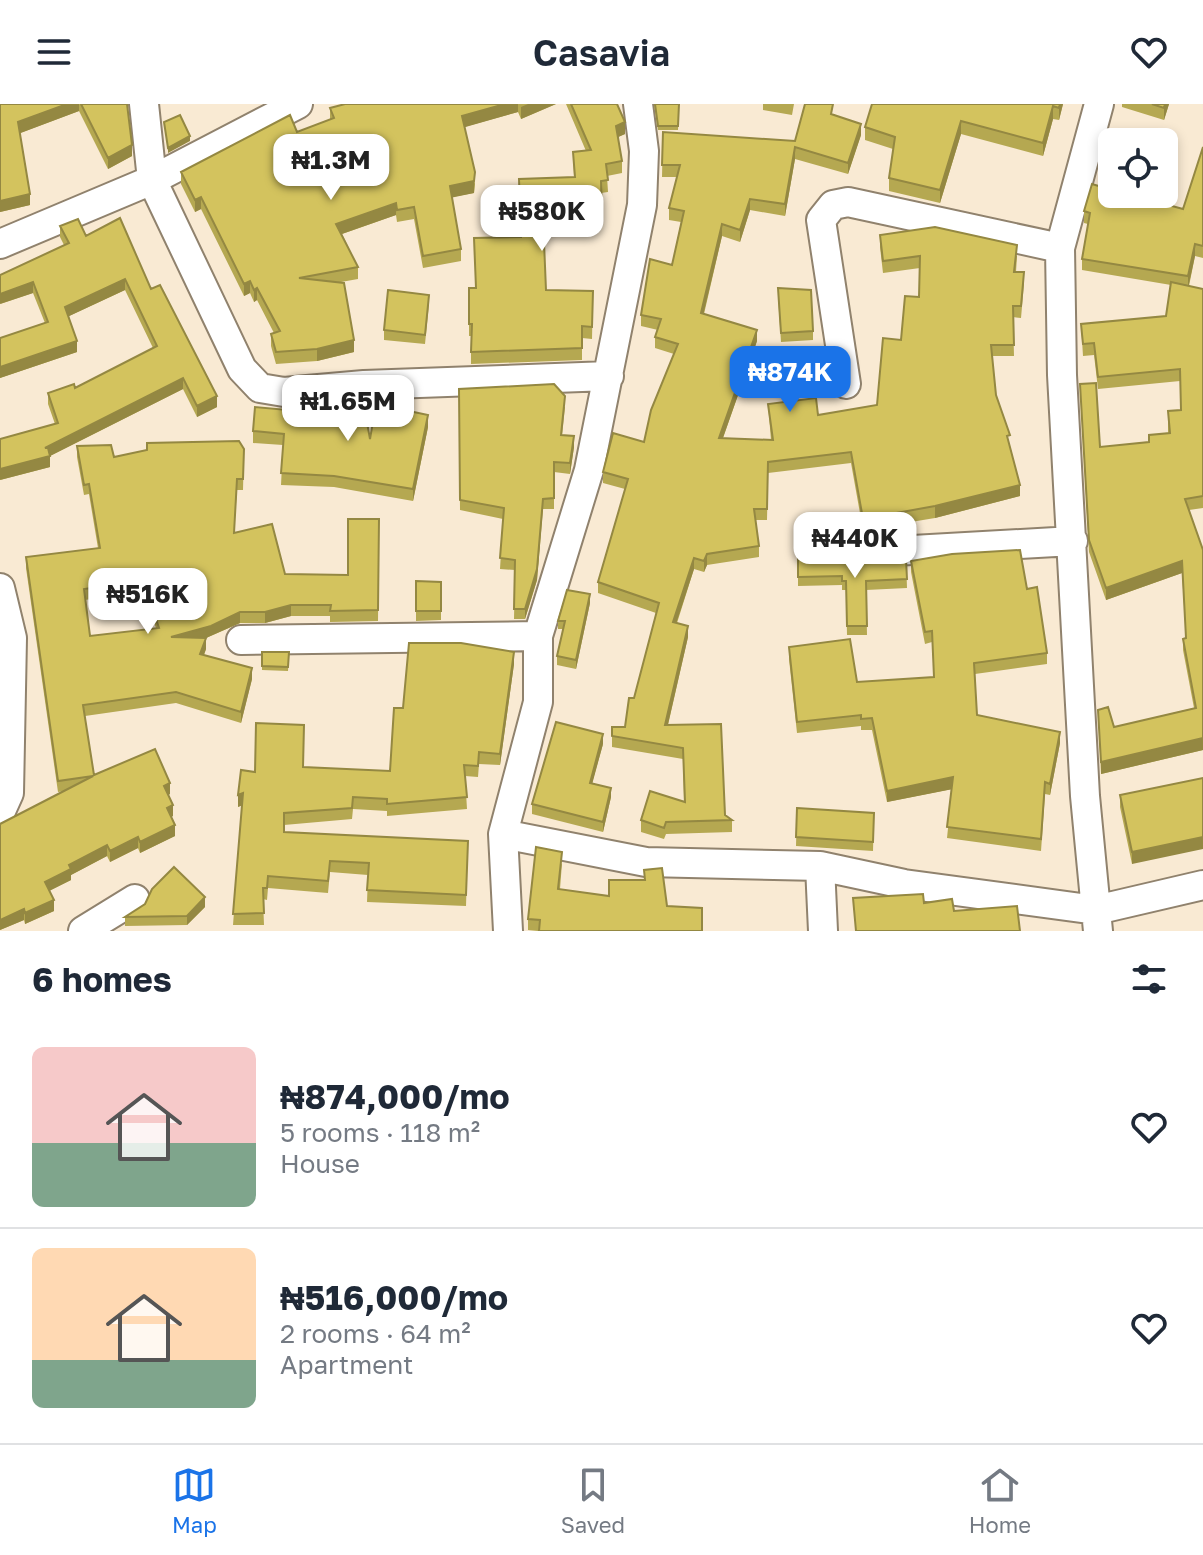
<!DOCTYPE html>
<html lang="en">
<head>
<meta charset="utf-8">
<style>
	body { margin:0; font-family:"Golos Text",sans-serif; background:#f6f6f7; color:#1f2937; height:100vh; display:flex; flex-direction:column; font-size:30px; white-space:nowrap }
	* { box-sizing:border-box; margin:0 }
	p { font-size:26px; color:#747a83 }
	.icon { flex:none; width:44px; height:44px; fill:none; stroke:currentColor; stroke-width:2; stroke-linecap:round; stroke-linejoin:round }
	.map { position:relative; height:827px; overflow:hidden }
	.sheet { display:flex; flex-direction:column; background:#fff; flex:1 }
	.sheet>* { flex:none }
	.fabs { position:absolute; left:1098px; top:24px; display:grid; gap:16px }
	.fabs a { display:grid; place-items:center; width:80px; height:80px; border-radius:12px; background:#fff; box-shadow:0 4px 12px #0003; font-size:40px }
	.price { position:absolute; translate:-50% -68px; padding:0 18px; border-radius:16px; background:#fff; color:#222; font-size:26px; line-height:52px; filter:drop-shadow(0 2px 4px #0008) }
	.price::after { content:''; position:absolute; left:50%; top:48px; width:24px; height:18px; margin-left:-12px; background:inherit; clip-path:polygon(0 0,100% 0,50% 100%) }
	.price.selected { background:#1a73e8; color:#fff }
	ul { padding:0; list-style:none }
	li { display:flex; align-items:center; gap:24px; height:200px; padding:0 32px }
	li+li { border-top:2px solid #e0e1e3 }
	li span { display:grid; place-items:center; flex:none; width:224px; height:160px; border-radius:12px; color:#555 }
	li>.icon { margin-inline-start:auto }
	span .icon { width:96px; height:96px; fill:#fffc; stroke-width:1 }
	li b { font-size:34px }
	h2 { display:flex; justify-content:space-between; align-items:center; height:96px; padding:0 32px; font-size:34px }
	header { display:flex; justify-content:space-between; align-items:center; height:104px; padding:0 32px; background:#fff; font-size:36px; font-weight:600 }
	.menu { display:flex; justify-content:space-around; align-items:center; height:112px; border-top:2px solid #e0e1e3; background:#fff; font-size:22px; color:#747a83 }
	.menu a { display:grid; justify-items:center; gap:4px }
	.menu .selected { color:#1a73e8 }
	.map>svg:first-child { display:block }
	.lines { fill:none; stroke-linecap:round; stroke-linejoin:round }
	.minor-casing { stroke:#90826d; stroke-width:32 }
	.minor { stroke:#fff; stroke-width:28 }
	.wall { fill:#b5a851; fill-rule:evenodd }
	.shaded-wall { fill:#948842 }
	.building { fill:#d3c35e; stroke:#948842; stroke-width:2; fill-rule:evenodd }
</style>
</head>
<body>
<header><svg class="icon" aria-label="menu" viewBox="0 0 24 24"><path d="M4 6h16M4 12h16M4 18h16"/></svg>Casavia<svg class="icon" aria-label="heart" viewBox="0 0 24 24"><path d="M12 20l-8-8c-3-5 5-10 8-4 3-6 11-1 8 4z"/></svg></header>
<div class="map">
<svg width="1203" height="827" viewBox="0 0 1203 827">
	<rect width="100%" height="100%" fill="#f9ead3"/>
	<g class="lines">
		<!-- minor casing -->
		<g class="minor-casing">
			<path id="minor" d="M144,0L152,76L242,265L260,284L284,288L364,281L609,272
				M0,140L152,76L298,0
				M846,280L821,116L833,101L848,98L1060,144
				M824,451L1073,437
				M0,484L12,534L9,689L0,709
				M241,536L538,532
				M503,730L646,758L820,762L904,780L1096,806L1203,781
				M820,762L823,827
				M83,827L135,795
				M508,827L503,730L538,598V532L589,366L642,101L644,47L638,0
				M1098,827L1085,692L1062,271L1060,144L1099,0"/>
		</g>
		<!-- minor -->
		<use href="#minor" class="minor"/>
	</g>
	<!-- wall -->
	<path class="wall" d="M0,0H127L132,52L108,65L79,7L20,29L30,101L0,108Z
		M345,0H556L521,15L518,8L464,23L475,80L474,89L452,93L461,145V157L423,164L414,115L397,118L396,111L342,130L358,163V175L341,178L354,248L317,257L276,260L271,242V230L274,229L257,196L254,198L250,189L244,192L201,105L195,108L181,80V68L330,16V4Z
		M566,0H617L625,30L618,33L622,57V69L607,72L608,88L601,89L602,124L543,126L546,186L593,187L592,235L582,234V256L471,260V232H469V184H475L574,73L573,48L586,47Z
		M654,0H679L678,26H658Z
		M763,0H794L792,11L763,6Z
		M1063,0L1059,16L1053,15L1043,52L961,30L940,99L889,87V74L893,45L865,36V23Z
		M1122,0H1169L1164,16L1122,3Z
		M834,10L861,31L848,70L795,55L785,112L750,106L740,138L722,132L704,210L757,237L723,334L771,336L768,300L818,311L877,301L901,236L919,193L920,164L883,169L880,143V131L1017,152L1016,168L1024,180L1021,214L1013,213L1014,252H992L996,291L1010,342L1020,392L935,414L863,426L851,359L768,369L767,416H755L759,442V453L707,461L704,468L694,465L677,519L688,533L668,621L725,711L732,716V728L666,730L664,735L641,728V716L684,698L683,655L612,643V623H625L634,594L656,509L598,489V478L625,385L603,379V368L644,338L674,250L655,244V233L658,226L641,222V211L672,161L681,118L669,116V104L677,73H662L663,28L795,37Z
		M1203,43V154L1195,152L1189,182L1203,185V404L1189,406L1203,646L1101,670L1098,606L1114,623L1194,604L1183,546V535L1186,534L1182,469L1106,496L1089,448L1080,280L1100,343L1149,338V331L1168,329V307L1181,306L1180,277L1098,285L1094,251L1083,252L1081,220L1166,212L1171,181L1082,166V155L1088,120L1084,119V107L1183,105Z
		M60,122L86,132L151,185L217,303L197,313L183,285L50,352V363L0,376L55,320L48,300V289L75,284L153,244L125,186L69,212L77,248L0,274V234L45,219L33,189L0,200L64,141L60,133Z
		M778,193L813,227V236L781,238Z
		M429,200L425,240L384,236V226Z
		M459,285L565,303L562,332L574,343L570,370L554,368V405H543L537,476L525,515H514L515,466L500,465L503,415L460,406Z
		M428,323L413,397L334,383L281,381L283,341L253,339V327L370,335Z
		M77,342L114,353L244,345L243,386H237L234,428L285,470L348,471L379,415L378,517L330,518V512H291L265,519H240L206,534V545L204,551L252,575L241,619L176,599L85,612L94,671L170,690L168,691L173,712L171,713L175,732L140,749L138,744L110,758L107,752L71,771V776L49,787L54,807L25,820L24,816L0,826V720L65,687L58,688L26,464V453L98,444L89,390L84,391L77,353ZM143,487L156,524L90,532L85,496Z
		M798,453L825,459L906,455L907,484L866,486L867,531H847L846,486H842V481L798,482Z
		M911,457L1027,485L1047,549V560L975,570L977,611L1060,639L1050,691L1045,690L1041,747L947,734L952,685L887,698L872,626H861V622L797,629L789,555V543L857,578L934,573L932,538L925,540L911,468Z
		M416,477L441,478V516L416,517Z
		M590,499L576,565L557,561V552L563,525H558V517Z
		M262,548H289L288,567L262,566Z
		M514,560L500,661L479,660L478,673L465,672L467,705L387,712V707L353,705L352,715L284,721V728L468,737L466,802L367,798L368,771L330,768L328,789L268,784L267,796L263,795L264,821H233L242,701L238,703L255,668L303,663L390,667L403,604Z
		M603,640L592,679L611,693L603,728L532,710V700Z
		M1203,674L1132,760L1120,703V691Z
		M797,704L874,709L873,747L796,742Z
		M562,759L560,785L609,792L644,776V766L667,802L702,827H538L528,826V815Z
		M205,803L187,821L125,822V813Z"/>
	<!-- shaded-wall -->
	<path class="shaded-wall" d="M67,0H79V7L18,30V18Z
		M505,0H518V8L462,24V12Z
		M528,0H556L521,15V3Z
		M1060,0H1063L1059,16V4Z
		M1165,0H1169L1164,16V4Z
		M1053,2V15L1043,52V39Z
		M961,17V30L940,99V86Z
		M625,18V30L616,34V22Z
		M861,20V31L848,70V59Z
		M190,32V37L168,49V44Z
		M132,41V52L108,65V54Z
		M795,43V55L785,112V100Z
		M475,68L474,89L450,94V82Z
		M30,90V101L0,108V97Z
		M201,93V105L195,108V96Z
		M750,95V106L740,138V126Z
		M396,99V111L336,132V120Z
		M722,120V132L701,220V209Z
		M1195,140V152L1188,184V172Z
		M125,175V186L65,214V203Z
		M250,177V189L244,192V180Z
		M33,178V189L0,200V190Z
		M257,184V196L254,198V186Z
		M757,226V237L719,345V334Z
		M354,236V248L317,257V245Z
		M77,237V248L0,274V263Z
		M183,274V285L50,352V363L0,376V365Z
		M217,292V303L197,313V302Z
		M428,311V323L413,397V385Z
		M574,332V343L570,370V359Z
		M1020,381V392L935,414V402Z
		M543,395L537,476L525,515V505Z
		M707,450V461L704,468V457Z
		M694,454V465L673,529V518Z
		M1182,457V469L1106,496V484Z
		M590,490V499L576,565V556Z
		M291,501V512L265,519V508Z
		M240,508V519L206,534V545L200,561V550L171,533Z
		M688,522V533L665,633V621Z
		M514,548V560L500,661V650Z
		M252,564V575L241,619V608Z
		M1060,628V639L1050,691V680Z
		M603,630V640L590,688V679Z
		M1203,634V646L1101,670V658Z
		M953,673V685L887,698V687Z
		M170,679V690L164,693V682Z
		M611,684V693L603,728V718Z
		M243,689V701L238,703V691Z
		M173,701V712L167,715V704Z
		M175,721V732L140,749V738Z
		M138,733V744L110,758V747Z
		M1203,733V745L1132,760V748Z
		M107,741V752L71,771V776L45,789V778L69,761Z
		M205,793V803L187,821V812Z
		M54,796V807L25,820V809Z
		M24,805V816L0,826V816Z"/>
	<!-- building -->
	<path class="building" d="M0,0H67L18,18L30,90L0,97Z
		M81,0H127L132,41L108,54Z
		M345,0H505L462,12L475,68L474,77L450,82L461,145L423,152L414,103L397,106L396,99L336,120L358,163L299,174L344,179L354,236L317,245L276,248L271,230L280,227L257,184L254,186L250,177L244,180L201,93L195,96L181,68L290,11L297,28L334,14L330,4Z
		M571,0H617L625,18L616,22L622,57L606,60L608,76L601,77L602,112L543,114L546,186L593,187L592,223L582,222V244L471,248L472,220H469V184H476L474,134L521,133L519,75L575,73L573,48L591,46Z
		M655,0H679L678,22H658Z
		M805,0H833L831,10L861,20L848,59L795,43L785,100L750,95L740,126L722,120L701,209L757,226L719,334L773,336L768,300L816,294L818,311L877,301L883,234L901,236L905,192L919,193L920,152L883,157L880,131L935,123L1017,141L1014,168H1024L1021,202H1013L1014,241H991L996,291L1010,331L1007,332L1020,381L935,402L863,415L851,348L768,358L767,405H754L759,442L707,450L704,457L694,454L673,518L688,522L665,621L721,620L725,711L732,716L666,718L664,724L641,716L650,687L685,698L683,644L612,632V623H625L629,594H634L659,499L598,478L628,375L603,368L613,329L644,338L651,306L678,240L655,233L661,215L641,211L650,155L672,161L684,107L669,104L680,61H662L663,28L795,37Z
		M872,0H1060L1059,4L1053,2L1043,39L961,17L940,86L889,74L895,33L865,23Z
		M1152,0H1165L1164,4Z
		M180,11L190,32L168,44L164,18Z
		M1203,43V142L1195,140L1188,172L1082,155L1090,109L1084,107L1092,80L1112,86V90H1128L1183,105Z
		M120,114L151,185L160,181L217,292L197,302L183,274L45,344H48L50,352L0,365V335L58,319L48,289L74,280L75,284L157,242L125,175L65,203L77,237L0,263V234L48,218L33,178L0,190V171L69,139L60,122L78,115L86,132Z
		M1171,178L1203,185V392L1185,395L1203,446V634L1101,658L1098,606L1108,603L1114,623L1196,604L1183,535L1186,534L1182,457L1106,484L1089,436L1080,280L1096,279L1100,343L1149,338V331L1170,329L1168,307L1181,306L1180,265L1098,273L1094,239L1083,240L1081,220L1166,212Z
		M778,184L811,186L813,227L781,229Z
		M388,186L429,191L425,231L384,226Z
		M554,280L565,292L561,331L574,332L570,359L554,358V394L543,395L537,465L525,505H514L515,456L500,454L504,404L460,396L459,285Z
		M376,300L428,311L413,385L334,372L281,369L284,330L253,327L255,303L287,306V301L366,313L370,335Z
		M239,337L244,345L243,375H237L234,429L272,420L285,470L348,471V415H379L378,506L330,507L331,501H291L265,508H240L211,522L171,533L206,534L200,550L252,564L241,608L176,588L83,601L94,671L155,645L170,679L164,682L173,701L167,704L175,721L140,738L138,733L110,747L107,741L69,761L71,765L45,778L54,796L25,809L24,805L0,816V720L93,672L58,677L26,453L100,444L89,380L84,381L77,342L111,341L114,353L147,346V339ZM143,476L159,524L90,532L84,485Z
		M1020,446L1027,485L1037,483L1047,549L974,559L977,611L1060,628L1050,680L1045,678L1041,735L947,723L953,673L887,687L872,614L861,615V611L797,618L789,543L850,535L857,578L934,573L932,527L925,528L911,457L952,450Z
		M798,453H811L825,459L906,455L907,475L866,477L867,522H847L846,477H842V472L798,473Z
		M416,477L441,478V507H416Z
		M567,486L590,490L576,556L557,552L565,517H558Z
		M409,539H461L514,548L500,650L479,648L478,662L464,661L467,693L387,700V695L353,693L352,704L284,709V728L468,737L466,791L367,786L369,759L330,757L328,777L268,772L267,784H263L264,809L233,810L243,689L238,691L241,666L255,668L256,619L304,621L303,663L390,667L394,604H403Z
		M262,548H289L288,563L262,562Z
		M556,618L603,630L590,679L611,684L603,718L532,700Z
		M1203,674V733L1132,748L1120,691Z
		M797,704L874,709L873,738L796,733Z
		M536,743L562,748L558,785L609,792V776H645L644,766L662,764L667,802L702,804V827H539L540,816L528,815Z
		M174,763L205,793L187,812L125,813L145,800L152,785Z
		M923,790L924,799L952,795L954,807L1017,802L1020,827H856L853,794Z"/>
</svg>
<div class="fabs">
<a><svg class="icon" aria-label="locate" viewBox="0 0 24 24"><circle cx="12" cy="12" r="6"/><path d="M12 2v4M12 18v4M2 12h4M18 12h4"/></svg></a>
</div>
<b class="price" style="left:331px;top:98px">₦1.3M</b>
<b class="price" style="left:542px;top:149px">₦580K</b>
<b class="price selected" style="left:790px;top:310px">₦874K</b>
<b class="price" style="left:348px;top:339px">₦1.65M</b>
<b class="price" style="left:855px;top:476px">₦440K</b>
<b class="price" style="left:148px;top:532px">₦516K</b>
</div>
<section class="sheet">
<h2>6 homes<svg class="icon" aria-label="filters" viewBox="0 0 24 24"><path d="M4 7h16M4 17h16"/><circle cx="9" cy="7" r="2"/><circle cx="15" cy="17" r="2"/></svg></h2>
<ul>
<li><span style="background:linear-gradient(#f6c9c9 60%,#7fa58c 0)"><svg class="icon" aria-label="home" viewBox="0 0 24 24"><path d="M3 11l9-7 9 7M6 9v11h12V9"/></svg></span><div><b>₦874,000/mo</b><p>5 rooms · 118 m²</p><p>House</p></div><svg class="icon" aria-label="heart" viewBox="0 0 24 24"><path d="M12 20l-8-8c-3-5 5-10 8-4 3-6 11-1 8 4z"/></svg></li>
<li><span style="background:linear-gradient(#ffd9b3 70%,#7fa58c 0)"><svg class="icon" aria-label="home" viewBox="0 0 24 24"><path d="M3 11l9-7 9 7M6 9v11h12V9"/></svg></span><div><b>₦516,000/mo</b><p>2 rooms · 64 m²</p><p>Apartment</p></div><svg class="icon" aria-label="heart" viewBox="0 0 24 24"><path d="M12 20l-8-8c-3-5 5-10 8-4 3-6 11-1 8 4z"/></svg></li>
</ul>
</section>
<nav class="menu">
<a class="selected"><svg class="icon" aria-label="map" viewBox="0 0 24 24"><path d="M3 6l6-2 6 2 6-2v14l-6 2-6-2-6 2zM9 4v14M15 6v14"/></svg>Map</a>
<a><svg class="icon" aria-label="saved" viewBox="0 0 24 24"><path d="M7 4h10v16l-5-4-5 4z"/></svg>Saved</a>
<a><svg class="icon" aria-label="home" viewBox="0 0 24 24"><path d="M3 11l9-7 9 7M6 9v11h12V9"/></svg>Home</a>
</nav>
</body>
</html>
